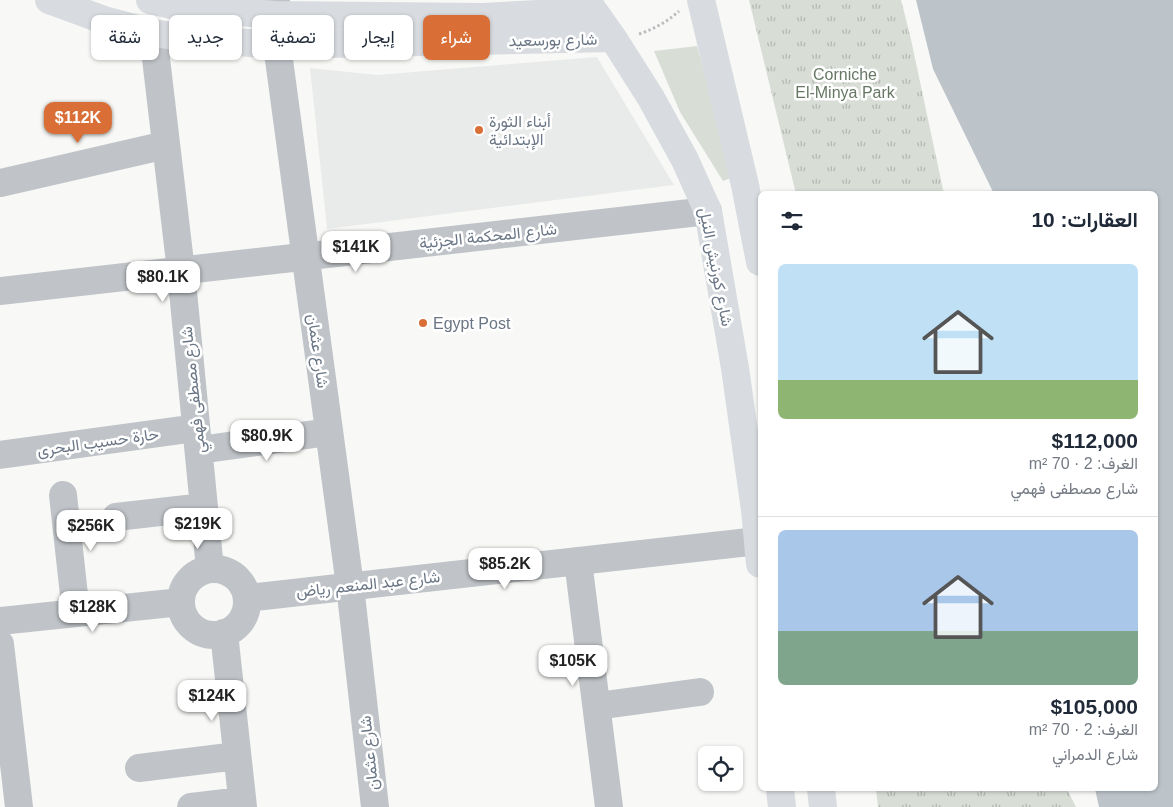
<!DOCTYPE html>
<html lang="ar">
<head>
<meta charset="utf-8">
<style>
	body { margin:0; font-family:Arial,Vazirmatn,sans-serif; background:#f6f6f7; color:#1f2937; direction:rtl; height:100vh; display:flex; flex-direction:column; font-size:19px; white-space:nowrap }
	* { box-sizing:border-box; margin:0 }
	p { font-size:16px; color:#747a83 }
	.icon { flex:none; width:28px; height:28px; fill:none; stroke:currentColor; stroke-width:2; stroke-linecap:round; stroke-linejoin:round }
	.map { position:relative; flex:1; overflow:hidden; direction:ltr }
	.sheet { position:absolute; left:758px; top:191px; width:400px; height:600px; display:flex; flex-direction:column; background:#fff; border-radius:8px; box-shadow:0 1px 4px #0004; direction:rtl }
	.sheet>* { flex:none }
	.top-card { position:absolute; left:15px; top:15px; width:475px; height:45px; direction:rtl; display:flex; gap:10px }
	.buttons { position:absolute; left:698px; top:746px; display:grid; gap:10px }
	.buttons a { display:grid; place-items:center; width:45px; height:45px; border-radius:8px; background:#fff; box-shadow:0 1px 4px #0004; font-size:25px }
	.price { position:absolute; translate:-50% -42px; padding:0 11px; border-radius:10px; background:#fff; color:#222; font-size:16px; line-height:32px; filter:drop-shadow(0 1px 2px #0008) }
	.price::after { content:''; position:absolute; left:50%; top:30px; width:15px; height:11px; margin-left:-8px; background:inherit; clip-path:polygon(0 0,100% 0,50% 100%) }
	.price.selected { background:#d96f36; color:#fff }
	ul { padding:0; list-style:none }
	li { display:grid; align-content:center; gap:10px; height:265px; padding:0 20px }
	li+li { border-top:1px solid #e0e1e3 }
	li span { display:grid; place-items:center; height:155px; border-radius:8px; color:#555 }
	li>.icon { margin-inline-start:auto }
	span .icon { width:90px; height:90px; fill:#fffc; stroke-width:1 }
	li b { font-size:21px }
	h2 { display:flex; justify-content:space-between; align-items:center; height:60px; padding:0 20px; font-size:21px }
	.pill { padding:0 18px; border-radius:8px; background:#fff; box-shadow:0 1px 4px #0004; font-size:18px; line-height:45px }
	.pill.selected { background:#d96f36; color:#fff }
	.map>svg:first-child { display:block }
	.built { fill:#e9ebea }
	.grass { fill:#d8ddd6 }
	.park { fill:url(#park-tufts) }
	.water { fill:#bcc4ca }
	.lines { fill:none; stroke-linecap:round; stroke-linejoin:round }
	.path { stroke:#bbbdc0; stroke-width:3; stroke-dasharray:2.5 2.5; stroke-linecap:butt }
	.minor { stroke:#c0c4c8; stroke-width:28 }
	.major { stroke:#d8dbdf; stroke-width:28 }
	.poi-dot { fill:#d96f36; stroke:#fff; stroke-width:2 }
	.labels { text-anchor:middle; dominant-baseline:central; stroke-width:5; stroke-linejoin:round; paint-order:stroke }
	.street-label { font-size:16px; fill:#6a7685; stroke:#fff }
	.park-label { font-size:16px; fill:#667864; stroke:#fff }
	.poi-label { font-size:16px; fill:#6a7685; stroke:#fff; text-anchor:start }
</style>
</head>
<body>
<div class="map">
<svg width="1173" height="807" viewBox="0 0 1173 807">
	<defs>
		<pattern id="park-tufts" width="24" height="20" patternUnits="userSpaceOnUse" patternTransform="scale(1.25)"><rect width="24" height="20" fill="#d8ddd6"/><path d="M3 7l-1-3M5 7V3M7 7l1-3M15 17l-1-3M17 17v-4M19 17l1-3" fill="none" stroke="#b3b8b3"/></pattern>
	</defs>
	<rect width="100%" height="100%" fill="#f8f9f6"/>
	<!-- built -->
	<path class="built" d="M597,57L674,185L327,229L310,68L377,75Z"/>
	<!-- grass -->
	<path class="grass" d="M697,46L733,177L723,181L680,112L654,51Z"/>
	<!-- park -->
	<path class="park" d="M749,0H901L910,35L944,194H796Z
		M876,789H1067L1076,807H878Z"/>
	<!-- water -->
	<path class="water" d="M916,0H1173V807H1099L1095,789H1155V194H994L933,69Z"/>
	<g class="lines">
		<!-- path -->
		<path class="path" d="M639,34C654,29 667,22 679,11"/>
		<!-- minor -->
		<path class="minor" d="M276,0L277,45L350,586L375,807
			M153,33L181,271L210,569
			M0,183L166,145
			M0,291L708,211
			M199,450L329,432
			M0,455L196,428
			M63,495L76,613
			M116,517L204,507
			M578,561L609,807
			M181 602a33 33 0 1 1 66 0a33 33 0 1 1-66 0Z
			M247,598L758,541
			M0,621L181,602
			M224,633L243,807
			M0,644L19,807
			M597,706L700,692
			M139,768L237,756
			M191,807L242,801"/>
		<!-- major -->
		<path class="major" d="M49,0L104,20L153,33L196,39L277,45L613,38
			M150,0L181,7L275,15L483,17L592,11
			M586,0L613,38L651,98L685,160L708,211L735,368L755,510L760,564
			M701,0L745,185L760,262
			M780,789L782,807
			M821,789L823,807"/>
	</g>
	<!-- markers -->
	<g class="poi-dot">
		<circle cx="479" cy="130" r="5"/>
		<circle cx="423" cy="323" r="5"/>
	</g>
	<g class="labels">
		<!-- street labels -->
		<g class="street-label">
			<text transform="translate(553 40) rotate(-1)">شارع بورسعيد</text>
			<text transform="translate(488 236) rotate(-6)">شارع المحكمة الجزئية</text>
			<text transform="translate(716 267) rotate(79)">شارع كورنيش النيل</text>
			<text transform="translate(318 351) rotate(82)">شارع عثمان</text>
			<text transform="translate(193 390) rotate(-96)">شارع مصطفى فهمي</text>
			<text transform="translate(98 442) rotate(-8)">حارة حسيب البحرى</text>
			<text transform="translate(368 584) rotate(-6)">شارع عبد المنعم رياض</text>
			<text transform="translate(369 753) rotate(-96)">شارع عثمان</text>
		</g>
		<!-- park labels -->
		<g class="park-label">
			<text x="845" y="74">Corniche<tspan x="845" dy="18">El-Minya Park</tspan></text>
		</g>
		<!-- poi labels -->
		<g class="poi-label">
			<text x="489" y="121">أبناء الثورة<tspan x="489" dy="18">الإبتدائية</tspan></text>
			<text x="433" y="323">Egypt Post</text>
		</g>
	</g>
</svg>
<div class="buttons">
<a><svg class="icon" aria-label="locate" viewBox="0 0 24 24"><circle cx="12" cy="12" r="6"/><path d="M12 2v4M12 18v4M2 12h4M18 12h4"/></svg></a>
</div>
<b class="price selected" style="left:78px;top:144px">$112K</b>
<b class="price" style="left:356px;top:273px">$141K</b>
<b class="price" style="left:163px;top:303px">$80.1K</b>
<b class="price" style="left:267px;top:462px">$80.9K</b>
<b class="price" style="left:198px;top:550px">$219K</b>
<b class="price" style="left:91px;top:552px">$256K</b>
<b class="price" style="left:505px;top:590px">$85.2K</b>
<b class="price" style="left:93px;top:633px">$128K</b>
<b class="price" style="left:573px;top:687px">$105K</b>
<b class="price" style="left:212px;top:722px">$124K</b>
<div class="top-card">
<a class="pill selected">شراء</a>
<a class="pill">إيجار</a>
<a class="pill">تصفية</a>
<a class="pill">جديد</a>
<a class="pill">شقة</a>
</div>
<section class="sheet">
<h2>العقارات: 10<svg class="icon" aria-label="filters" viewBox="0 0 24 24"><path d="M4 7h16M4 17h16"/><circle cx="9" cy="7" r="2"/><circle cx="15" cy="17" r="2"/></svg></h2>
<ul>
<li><span style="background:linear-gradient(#bfe0f5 75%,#8fb573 0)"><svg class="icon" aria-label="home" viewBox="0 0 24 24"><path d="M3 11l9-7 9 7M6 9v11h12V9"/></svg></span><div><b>$112,000</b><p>الغرف: 2 · 70 m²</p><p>شارع مصطفى فهمي</p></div></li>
<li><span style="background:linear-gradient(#a9c7e8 65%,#7fa58c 0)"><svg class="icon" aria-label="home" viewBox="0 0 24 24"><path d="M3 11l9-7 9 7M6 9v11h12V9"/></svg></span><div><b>$105,000</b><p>الغرف: 2 · 70 m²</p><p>شارع الدمراني</p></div></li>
</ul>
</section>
</div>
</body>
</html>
